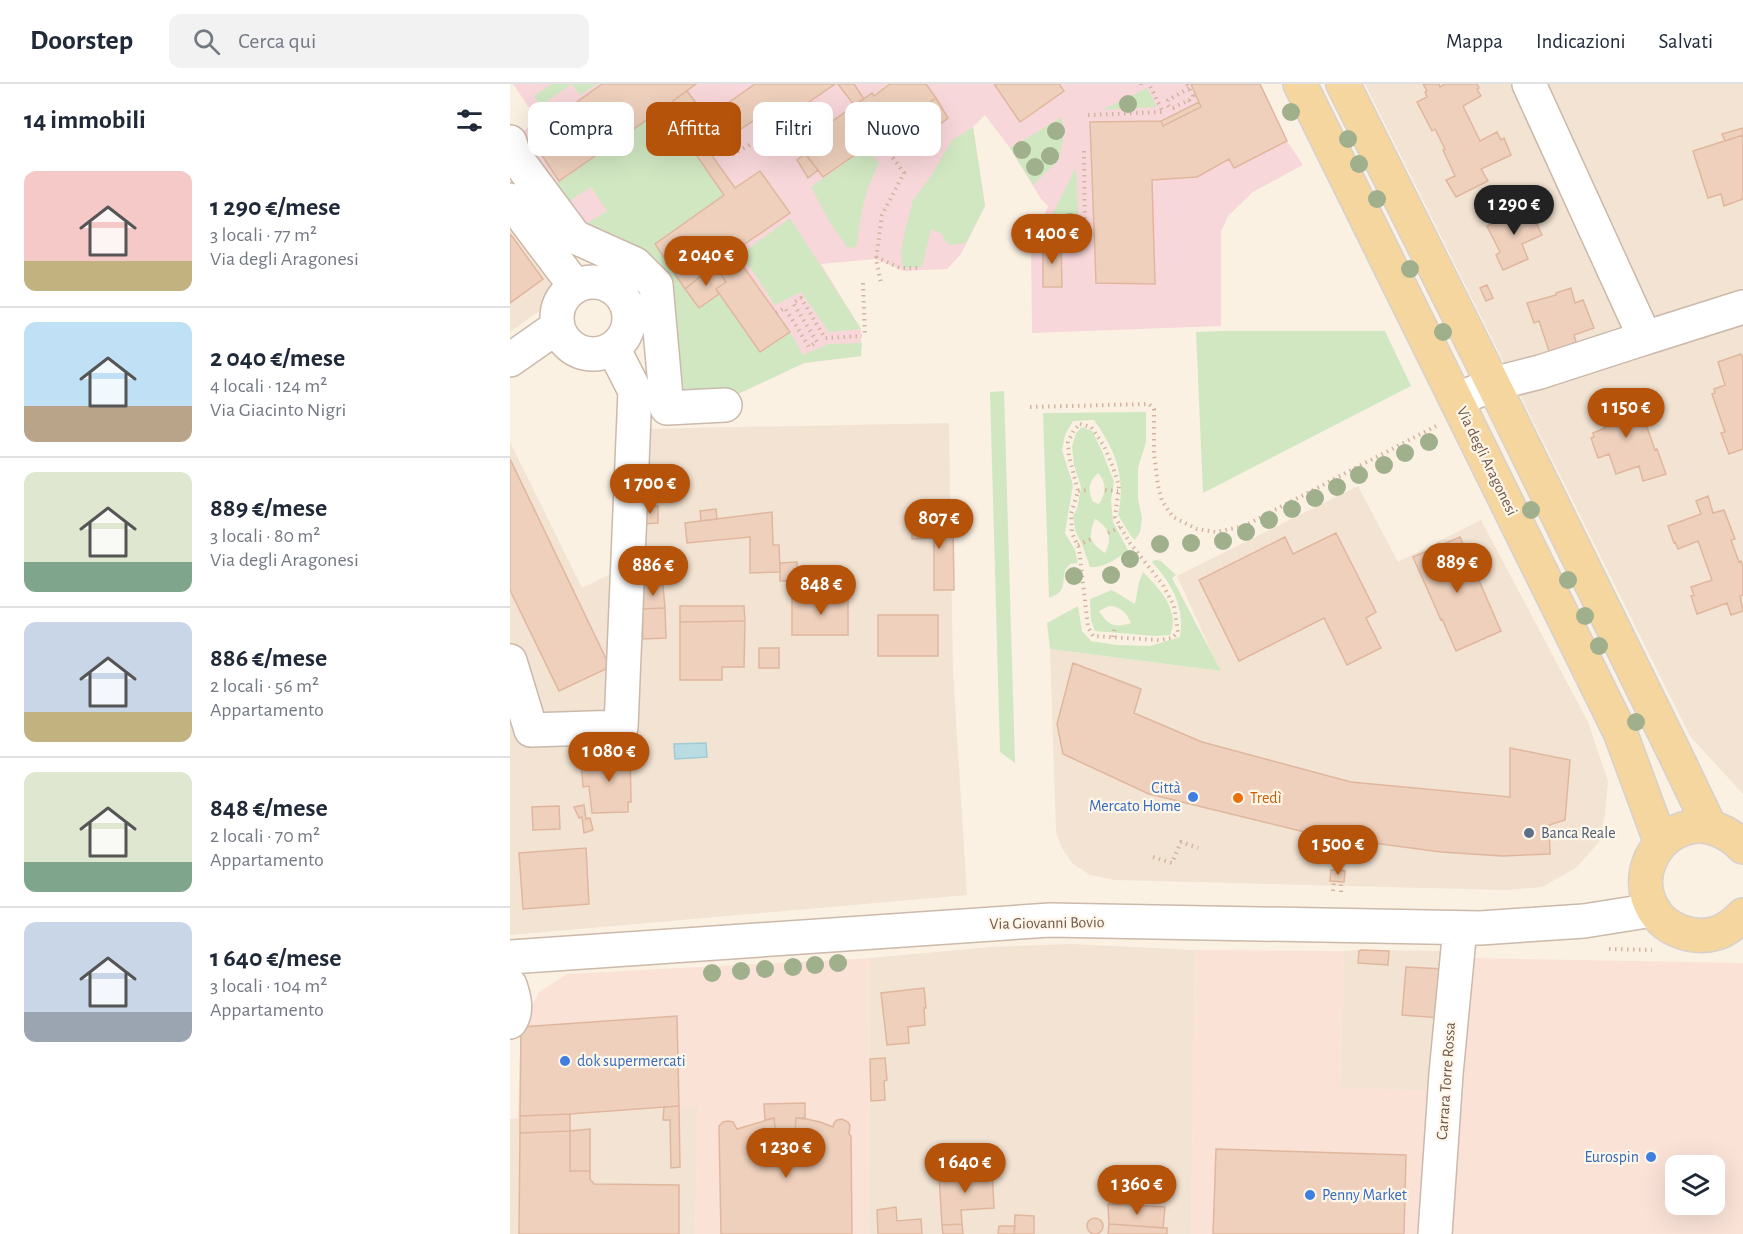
<!DOCTYPE html>
<html lang="it">
<head>
<meta charset="utf-8">
<style>
	body { margin:0; font-family:"Alegreya Sans",sans-serif; background:#f2f2f3; color:#1f2937; height:100vh; display:flex; flex-direction:column; font-size:22px; white-space:nowrap }
	* { box-sizing:border-box; margin:0 }
	p { font-size:20px; color:#747a83 }
	.icon { flex:none; width:33px; height:33px; fill:none; stroke:currentColor; stroke-width:2; stroke-linecap:round; stroke-linejoin:round }
	.map { position:relative; flex:1; overflow:hidden }
	.drawer { display:flex; flex-direction:column; background:#fff; width:510px }
	.drawer>* { flex:none }
	.banner { position:absolute; left:18px; top:18px; width:570px; height:54px; display:flex; gap:12px }
	.tools { position:absolute; left:1155px; top:1071px; display:grid; gap:12px }
	.tools a { display:grid; place-items:center; width:60px; height:60px; border-radius:12px; background:#fff; box-shadow:0 6px 24px #0002; font-size:30px }
	.price { position:absolute; translate:-50% -51px; padding:0 14px; border-radius:21px; background:#b45309; color:#fff; font-size:20px; line-height:39px; filter:drop-shadow(0 2px 3px #0008) }
	.price::after { content:''; position:absolute; left:50%; top:36px; width:18px; height:14px; margin-left:-9px; background:inherit; clip-path:polygon(0 0,100% 0,50% 100%) }
	.price.on { background:#222; color:#fff }
	ul { padding:0; list-style:none }
	li { display:flex; align-items:center; gap:18px; height:150px; padding:0 24px }
	li+li { border-top:2px solid #e0e1e3 }
	li span { display:grid; place-items:center; flex:none; width:168px; height:120px; border-radius:12px; color:#555 }
	li>.icon { margin-inline-start:auto }
	span .icon { width:72px; height:72px; fill:#fffc; stroke-width:1 }
	li b { font-size:26px }
	h2 { display:flex; justify-content:space-between; align-items:center; height:72px; padding:0 24px; font-size:26px }
	.tag { padding:0 21px; border-radius:12px; background:#fff; box-shadow:0 6px 24px #0002; font-size:21px; line-height:54px }
	.tag.on { background:#b45309; color:#fff }
	header { display:flex; align-items:center; gap:36px; box-sizing:border-box; height:84px; padding:0 30px; background:#fff; border-bottom:2px solid #e0e1e3 }
	header strong { font-size:28px }
	nav { display:flex; gap:33px; margin-inline-start:auto; font-size:21px }
	.search { width:420px; height:54px; background:#f2f2f3; display:flex; align-items:center; gap:15px; box-sizing:border-box; padding:0 21px; border-radius:12px; color:#747a83; font-size:22px }
	main { display:flex; flex:1; min-height:0 }
	.map>svg:first-child { display:block }
	.residential { fill:#f2e3d2 }
	.commercial { fill:#fae2d7; fill-rule:evenodd }
	.medical { fill:#f8d7da }
	.green { fill:#d1e7c2; fill-rule:evenodd }
	.water { fill:#b9dce3; stroke:#a0cbd4; stroke-width:1.5 }
	.building { fill:#eed0bc; stroke:#e0b79e; stroke-width:1.5 }
	.lines { fill:none; stroke-linecap:round; stroke-linejoin:round }
	.minor-casing { stroke:#cbb9aa; stroke-width:36 }
	.major-casing { stroke:#d7d0cd; stroke-width:36 }
	.path { stroke:#d3b4a0; stroke-width:4; stroke-dasharray:1.5 4.5; stroke-linecap:butt }
	.minor { stroke:#fff; stroke-width:33 }
	.major { stroke:#f6d69f; stroke-width:33 }
	.tree { fill:#a0b08d }
	.shop-dot { fill:#3f7fe0; stroke:#fef6e9; stroke-width:2 }
	.food-dot { fill:#e8710a; stroke:#fef6e9; stroke-width:2 }
	.service-dot { fill:#5c6f8a; stroke:#fef6e9; stroke-width:2 }
	.labels { text-anchor:middle; dominant-baseline:central; stroke-width:4.5; stroke-linejoin:round; paint-order:stroke }
	.street-label { font-size:16px; fill:#71584b; stroke:#fef6e9 }
	.shop-label { font-size:16px; fill:#366cbe; stroke:#fef6e9; text-anchor:end }
	.food-label { font-size:16px; fill:#c56008; stroke:#fef6e9; text-anchor:start }
	.service-label { font-size:16px; fill:#4e5e75; stroke:#fef6e9; text-anchor:start }
</style>
</head>
<body>
<header>
<strong>Doorstep</strong>
<div class="search"><svg class="icon" aria-label="search" viewBox="0 0 24 24"><circle cx="10" cy="10" r="6"/><path d="M15 15l6 6"/></svg>Cerca qui</div>
<nav><a>Mappa</a><a>Indicazioni</a><a>Salvati</a></nav>
</header>
<main>
<section class="drawer">
<h2>14 immobili<svg class="icon" aria-label="filters" viewBox="0 0 24 24"><path d="M4 7h16M4 17h16"/><circle cx="9" cy="7" r="2"/><circle cx="15" cy="17" r="2"/></svg></h2>
<ul>
<li><span style="background:linear-gradient(#f6c9c9 75%,#c2b280 0)"><svg class="icon" aria-label="home" viewBox="0 0 24 24"><path d="M3 11l9-7 9 7M6 9v11h12V9"/></svg></span><div><b>1 290 €/mese</b><p>3 locali · 77 m²</p><p>Via degli Aragonesi</p></div></li>
<li><span style="background:linear-gradient(#bfe0f5 70%,#b9a48a 0)"><svg class="icon" aria-label="home" viewBox="0 0 24 24"><path d="M3 11l9-7 9 7M6 9v11h12V9"/></svg></span><div><b>2 040 €/mese</b><p>4 locali · 124 m²</p><p>Via Giacinto Nigri</p></div></li>
<li><span style="background:linear-gradient(#dfe7d0 75%,#7fa58c 0)"><svg class="icon" aria-label="home" viewBox="0 0 24 24"><path d="M3 11l9-7 9 7M6 9v11h12V9"/></svg></span><div><b>889 €/mese</b><p>3 locali · 80 m²</p><p>Via degli Aragonesi</p></div></li>
<li><span style="background:linear-gradient(#c9d6e8 75%,#c2b280 0)"><svg class="icon" aria-label="home" viewBox="0 0 24 24"><path d="M3 11l9-7 9 7M6 9v11h12V9"/></svg></span><div><b>886 €/mese</b><p>2 locali · 56 m²</p><p>Appartamento</p></div></li>
<li><span style="background:linear-gradient(#dfe7d0 75%,#7fa58c 0)"><svg class="icon" aria-label="home" viewBox="0 0 24 24"><path d="M3 11l9-7 9 7M6 9v11h12V9"/></svg></span><div><b>848 €/mese</b><p>2 locali · 70 m²</p><p>Appartamento</p></div></li>
<li><span style="background:linear-gradient(#c9d6e8 75%,#9aa5b1 0)"><svg class="icon" aria-label="home" viewBox="0 0 24 24"><path d="M3 11l9-7 9 7M6 9v11h12V9"/></svg></span><div><b>1 640 €/mese</b><p>3 locali · 104 m²</p><p>Appartamento</p></div></li>
</ul>
</section>
<div class="map">
<svg width="1233" height="1150" viewBox="0 0 1233 1150">
	<rect width="100%" height="100%" fill="#fbf1e3"/>
	<!-- residential -->
	<path class="residential" d="M855,0H1233V710L1180,652Z
		M0,138L40,194L42,218L0,248Z
		M439,339L443,588L457,811L0,851V358L72,504L100,490L129,492L131,345Z
		M848,402L888,478L971,436L1078,638L1098,697L1095,730L1089,758L1066,784L1032,803L996,806L605,796L580,791L562,779L552,764L546,748L540,565L710,587L667,492Z
		M561,860L685,866L681,1150H359L360,874L481,863Z
		M851,866L937,867L926,1007L830,1004L834,867Z
		M188,1022L185,1150H0V1035Z"/>
	<!-- commercial -->
	<path class="commercial" d="M685,866L834,867L830,1003L926,1007L924,1150H681Z
		M360,874L359,1150H185L188,1022L8,1034L11,943L29,908L57,890Z
		M961,874L1233,879V1150H939ZM1166,1082H1204V1120H1166Z"/>
	<!-- medical -->
	<path class="medical" d="M3,0H750L777,57L793,81L743,108L718,132L711,148V242L522,249L521,161L538,122L531,115L500,64L475,31L463,43L475,122L451,170L437,185L394,187L366,175L311,180L351,245V272L294,279L215,316L214,337L149,338L144,226L129,194L73,169L0,56L28,37Z"/>
	<!-- green -->
	<path class="green" d="M42,0H87L70,11L62,0L30,22L24,12Z
		M637,4L647,23L592,26Z
		M154,24L214,111L145,160L188,223L209,210L250,268L280,248L293,271L318,260L352,259L351,272L294,279L215,316L206,306H178L163,298L158,198L67,146L97,127L81,103L50,123L35,108Z
		M552,33L553,56L549,76L523,101L500,64Z
		M463,43L475,122L456,159L441,161L435,157L432,150L421,145L412,183L393,184L391,168L394,150L403,116L421,92L442,56Z
		M357,63L369,79C355,105 350,132 347,161L344,164L337,163L320,139L301,103Z
		M566,83L569,146L534,147Z
		M280,134L351,245L319,248L291,208L265,221L231,170Z
		M712,247H875L901,302L693,409L686,248Z
		M494,307L505,679L490,668L480,308Z
		M636,328V358L628,384V415L632,434L630,448L625,456L621,452L608,431C616,393 606,367 584,336L563,337L555,351L552,366L563,401L555,449L565,466L568,479L560,480L555,486C552,502 556,508 539,514L533,329Z
		M572,343L582,347L592,367L604,398L601,416L603,438L618,466C608,474 593,485 580,483L573,463L565,446L563,432L567,425L571,403L564,381L562,363L566,349ZM588,389C597,399 596,409 589,420L583,418C577,405 579,398 588,389ZM585,435C599,443 603,454 595,469C579,459 578,452 585,435Z
		M645,476L651,477L666,491L662,494L711,587L540,565L537,539L568,522L572,547L581,557L607,561L640,562L670,553C675,523 662,500 642,478Z
		M633,488C649,504 671,527 660,551L645,552L585,547L581,536L580,515L602,506L625,520L629,498ZM599,522C611,523 616,528 621,539C605,544 598,542 589,527Z"/>
	<!-- water -->
	<path class="water" d="M196,659L197,673L165,675L164,660Z"/>
	<!-- building -->
	<path class="building" d="M92,0H186L163,17L225,104L250,87L280,129L223,168L280,248L250,268L206,205L216,198L205,181L175,205L145,160L214,111L154,24L49,97L19,52Z
		M245,0H325L273,36L264,23L225,49L208,26Z
		M328,0H344L354,15L344,21Z
		M380,0H416L426,14L313,93L289,61L362,9L364,12Z
		M484,0H549L554,7L510,38Z
		M681,0H750L777,57L724,84L719,75L687,93L642,96L645,200L586,199L580,38L651,37L653,42L691,23Z
		M913,0H929L930,3L935,0H967L969,4L967,5L971,12L953,22L970,57L987,48L991,56L994,54L1001,71L971,85L978,97L946,113L936,96L945,92L933,66L935,65L925,45L922,47L907,18L917,13L915,8L917,7Z
		M177,7L186,19L173,30L163,17Z
		M426,14L438,34L424,45L410,25Z
		M689,18L691,23L653,42L651,37Z
		M216,37L225,49L199,67L191,54Z
		M1233,44V51L1215,57L1212,50Z
		M379,47L384,53L363,69L358,62Z
		M1233,51V115L1214,122L1211,110L1198,114L1183,67Z
		M295,70L308,86L298,94L287,76Z
		M1017,120L1032,151L1012,160L1018,175L993,186L986,171L990,168L977,142L998,132L997,129Z
		M1,151L33,195L0,219V152Z
		M533,158H551L552,203H533Z
		M205,181L216,198L206,205L209,210L189,224L175,205Z
		M977,201L983,214L976,217L970,204Z
		M1061,204L1065,219L1073,216L1084,244L1064,251L1066,258L1042,269L1041,267H1039L1029,237L1024,239L1017,219L1046,211V209Z
		M1231,270L1233,274V365L1219,370L1211,349L1215,348L1202,310L1205,309L1204,305L1215,301L1208,278Z
		M1110,307L1118,330L1129,327L1130,330L1132,329L1145,366L1147,365L1156,390L1133,397L1129,382L1106,390L1099,370L1088,374L1081,354L1084,353L1083,349L1095,344L1093,338H1091L1086,324L1090,322L1087,315Z
		M0,375L100,583L49,607L0,506Z
		M1198,412L1203,429L1214,426L1225,455L1221,456L1229,478L1231,477L1233,482V511L1230,512L1233,527L1221,531L1217,519L1187,530L1181,512L1184,511L1181,503L1202,496L1188,457L1168,465L1165,458L1164,459L1158,442L1191,430L1186,417Z
		M148,422V439L133,440L132,423Z
		M206,425L207,435L191,437L190,427Z
		M262,428L263,461H269L270,488L240,489V453L177,459L175,439Z
		M402,437H443L444,506H424V454L402,455Z
		M826,449L866,528L856,534L871,564L837,581L814,534L729,577L689,496L775,453L783,470Z
		M950,453L991,547L946,567L932,535L931,536L903,473Z
		M287,478V497H270V479Z
		M132,501H153L155,524L132,525Z
		M318,509H338V551H282V514H318Z
		M170,522H234L235,537L170,538Z
		M155,524L156,554L133,555L132,525Z
		M368,531H428V572H368Z
		M235,537L234,583H212V596H170V538Z
		M249,564H269V584H249Z
		M563,579L631,605L624,629L692,658L841,698L1000,713V664L1060,676L1055,736L1039,741L1040,770L992,772L931,768L811,752L639,710L553,670L547,640Z
		M107,662H120L121,718H118V728L82,729L79,702L73,703L71,678L108,677Z
		M74,721L76,735L80,734L83,746L74,749L72,733L69,734L64,723Z
		M49,722L50,745L23,746L22,723Z
		M76,764L79,820L13,825L9,769Z
		M821,786L835,787L834,798L820,797Z
		M851,866L879,867L878,881L848,879L849,867Z
		M896,883L934,885L931,934L892,931Z
		M414,904L416,924H414L415,941L398,943L399,959L377,961L371,909Z
		M167,932L169,1022L60,1030L10,1032L11,943Z
		M375,974L377,996L374,997L375,1016L361,1017L360,975Z
		M295,1019V1035L286,1034L285,1052L266,1053L264,1034L255,1036L254,1020Z
		M169,1022L170,1083L161,1084L160,1036H153L154,1023Z
		M60,1030V1047L10,1049V1032Z
		M264,1034L266,1053L285,1052L286,1034H292L310,1038L323,1043L324,1039L327,1036L332,1035L338,1038L340,1042L339,1050L341,1052L342,1150H211L209,1042L213,1038L218,1037L223,1038L227,1045Z
		M80,1045V1087H60V1047Z
		M60,1047V1087H80V1095L84,1100L169,1101V1150H9L10,1049Z
		M706,1065L896,1071L894,1150H703Z
		M482,1086L484,1124L451,1126L452,1140L432,1141L429,1091Z
		M598,1120L655,1123L653,1144L599,1140Z
		M386,1123L387,1137L411,1135L412,1150H368L367,1126Z
		M505,1131L524,1132V1150H504Z
		M577 1142a8 8 0 1 1 16 0a8 8 0 1 1-16 0Z
		M452,1140L453,1150H433L432,1141Z
		M599,1140L657,1144V1150H598Z
		M489,1142H505L504,1150H488Z"/>
	<g class="lines">
		<!-- minor casing -->
		<g class="minor-casing">
			<path id="minor" d="M1019,0L1135,254L1233,223
				M0,58L4,71L65,153L125,180L146,201L157,324L215,321
				M0,116L65,202
				M47 234a36 36 0 1 1 72 0a36 36 0 1 1-72 0Z
				M0,276L47,243
				M947,316L983,300L1030,288L1135,254
				M0,577L21,646L111,643L125,307L103,264
				M0,873L540,836L970,844L1074,837L1143,826
				M0,901C4,913 8,927 0,938
				M925,1150L936,990L950,844"/>
		</g>
		<!-- major casing -->
		<g class="major-casing">
			<path id="major" d="M790,0L1110,648L1151,759
				M833,0L998,330L1166,672L1200,743
				M1233,763C1220,749 1200,739 1180,743C1144,751 1124,792 1143,825C1156,847 1184,856 1207,849C1217,846 1226,838 1233,831"/>
		</g>
		<!-- path -->
		<path class="path" d="M631,0V1
			M677,0L683,12L679,16
			M679,4L658,16L657,20L659,23L663,24L679,16L681,21
			M578,31L653,28L639,0
			M199,44L201,47
			M369,54L394,89L372,131L366,175L371,199
			M210,59L221,71L253,54L257,61
			M574,67L575,151
			M366,173L390,184H411
			M353,199L355,252
			M266,229L275,224L299,263L307,258L283,219L291,214L315,254L352,252
			M520,323L639,320L644,325V370L648,402L652,417L663,433L687,445L706,448L734,442L928,341
			M570,340L581,343L594,362L603,383L609,402L605,433L620,459L653,501L664,522L668,548L662,554L649,556L583,552L578,543L569,464L562,449L561,430L568,407L559,372L558,358L564,346Z
			M595,406L608,407
			M568,407L579,406
			M598,449L611,443
			M568,461L581,455
			M603,553L605,542
			M643,773L662,779L671,758L688,764
			M825,787L828,754
			M832,787L837,755
			M823,807L824,797
			M831,808V798
			M1099,865L1142,866"/>
		<!-- minor -->
		<use href="#minor" class="minor"/>
		<!-- major -->
		<use href="#major" class="major"/>
	</g>
	<!-- trees -->
	<g class="tree">
		<circle cx="618" cy="20" r="9"/>
		<circle cx="781" cy="28" r="9"/>
		<circle cx="546" cy="47" r="9"/>
		<circle cx="838" cy="55" r="9"/>
		<circle cx="512" cy="66" r="9"/>
		<circle cx="540" cy="72" r="9"/>
		<circle cx="849" cy="80" r="9"/>
		<circle cx="525" cy="83" r="9"/>
		<circle cx="867" cy="115" r="9"/>
		<circle cx="560" cy="138" r="9"/>
		<circle cx="900" cy="185" r="9"/>
		<circle cx="933" cy="248" r="9"/>
		<circle cx="919" cy="358" r="9"/>
		<circle cx="895" cy="369" r="9"/>
		<circle cx="874" cy="381" r="9"/>
		<circle cx="849" cy="391" r="9"/>
		<circle cx="827" cy="403" r="9"/>
		<circle cx="805" cy="414" r="9"/>
		<circle cx="782" cy="425" r="9"/>
		<circle cx="1021" cy="426" r="9"/>
		<circle cx="759" cy="436" r="9"/>
		<circle cx="736" cy="448" r="9"/>
		<circle cx="713" cy="457" r="9"/>
		<circle cx="681" cy="459" r="9"/>
		<circle cx="650" cy="460" r="9"/>
		<circle cx="620" cy="475" r="9"/>
		<circle cx="601" cy="491" r="9"/>
		<circle cx="564" cy="492" r="9"/>
		<circle cx="1058" cy="496" r="9"/>
		<circle cx="1075" cy="532" r="9"/>
		<circle cx="1089" cy="562" r="9"/>
		<circle cx="1126" cy="638" r="9"/>
		<circle cx="328" cy="879" r="9"/>
		<circle cx="305" cy="881" r="9"/>
		<circle cx="283" cy="883" r="9"/>
		<circle cx="255" cy="885" r="9"/>
		<circle cx="231" cy="887" r="9"/>
		<circle cx="202" cy="889" r="9"/>
	</g>
	<!-- markers -->
	<g class="shop-dot">
		<circle cx="683" cy="713" r="6"/>
		<circle cx="55" cy="977" r="6"/>
		<circle cx="1141" cy="1073" r="6"/>
		<circle cx="800" cy="1111" r="6"/>
	</g>
	<circle class="food-dot" cx="728" cy="714" r="6"/>
	<circle class="service-dot" cx="1019" cy="749" r="6"/>
	<g class="labels">
		<!-- street labels -->
		<g class="street-label">
			<text transform="translate(977 377) rotate(64)">Via degli Aragonesi</text>
			<text transform="translate(537 839) rotate(-1)">Via Giovanni Bovio</text>
			<text transform="translate(936 997) rotate(-86)">Carrara Torre Rossa</text>
		</g>
		<!-- shop labels -->
		<g class="shop-label">
			<text x="671" y="704">Città<tspan x="671" dy="18">Mercato Home</tspan></text>
			<text x="67" y="977" text-anchor="start">dok supermercati</text>
			<text x="1129" y="1073">Eurospin</text>
			<text x="812" y="1111" text-anchor="start">Penny Market</text>
		</g>
		<!-- food labels -->
		<g class="food-label">
			<text x="740" y="714">Tredì</text>
		</g>
		<!-- service labels -->
		<g class="service-label">
			<text x="1031" y="749">Banca Reale</text>
		</g>
	</g>
</svg>
<div class="tools">
<a><svg class="icon" aria-label="layers" viewBox="0 0 24 24"><path d="M12 4l9 5-9 5-9-5zM3 14l9 5 9-5"/></svg></a>
</div>
<b class="price on" style="left:1004px;top:152px">1 290 €</b>
<b class="price" style="left:542px;top:181px">1 400 €</b>
<b class="price" style="left:196px;top:203px">2 040 €</b>
<b class="price" style="left:1116px;top:355px">1 150 €</b>
<b class="price" style="left:140px;top:431px">1 700 €</b>
<b class="price" style="left:429px;top:466px">807 €</b>
<b class="price" style="left:947px;top:510px">889 €</b>
<b class="price" style="left:143px;top:513px">886 €</b>
<b class="price" style="left:311px;top:532px">848 €</b>
<b class="price" style="left:99px;top:699px">1 080 €</b>
<b class="price" style="left:828px;top:792px">1 500 €</b>
<b class="price" style="left:276px;top:1095px">1 230 €</b>
<b class="price" style="left:455px;top:1110px">1 640 €</b>
<b class="price" style="left:627px;top:1132px">1 360 €</b>
<div class="banner">
<a class="tag">Compra</a>
<a class="tag on">Affitta</a>
<a class="tag">Filtri</a>
<a class="tag">Nuovo</a>
</div>
</div>
</main>
</body>
</html>
